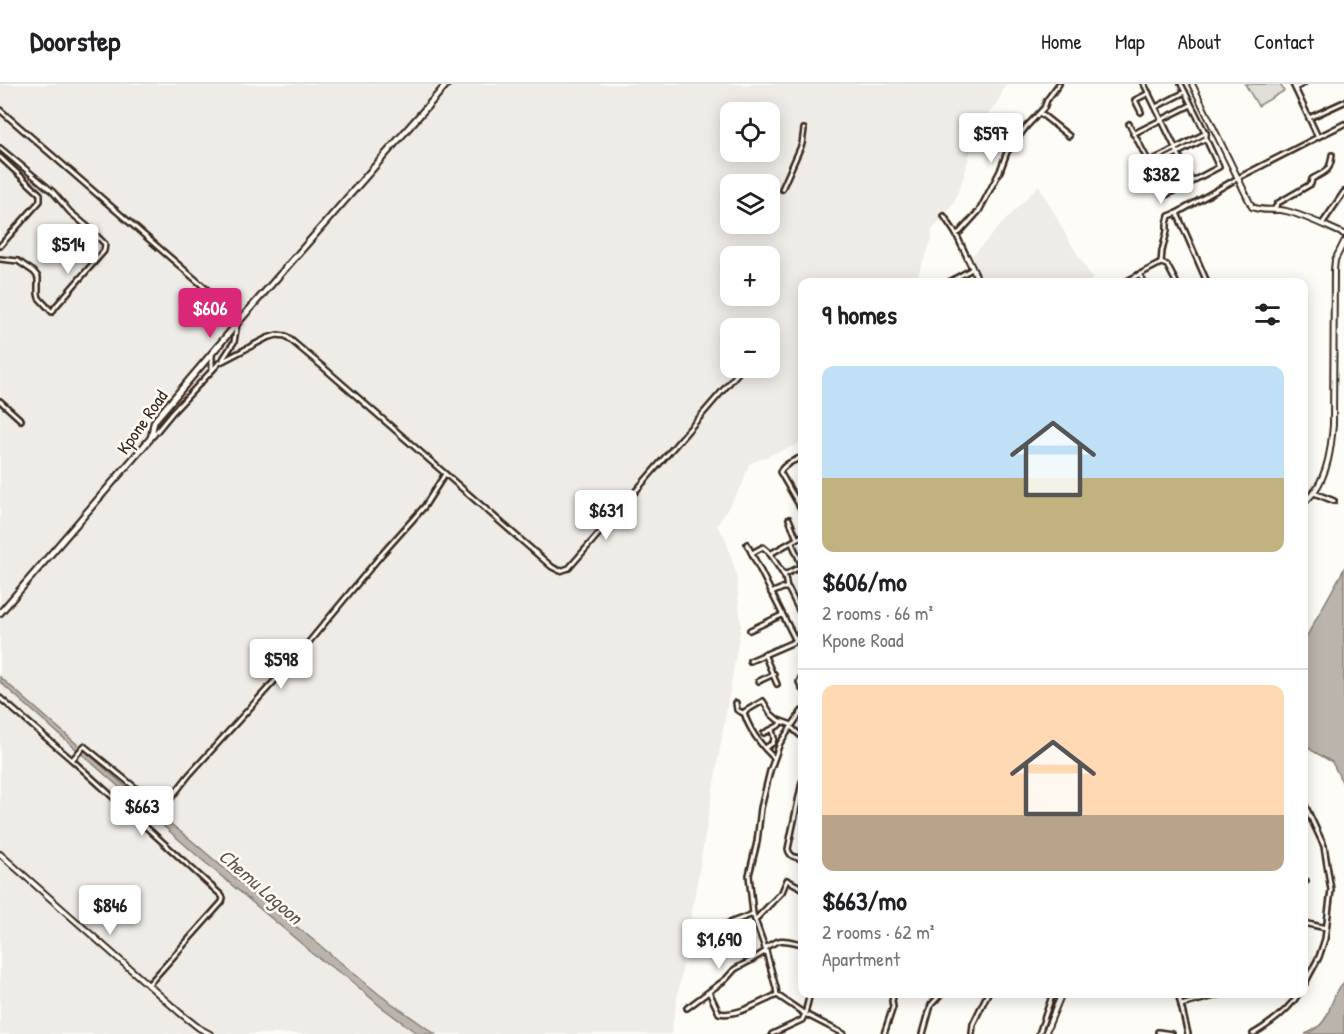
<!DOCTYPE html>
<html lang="en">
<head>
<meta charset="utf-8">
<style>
  body { margin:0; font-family:"Patrick Hand",sans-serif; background:#f2f2f2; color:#202124; height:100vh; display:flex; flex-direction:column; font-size:22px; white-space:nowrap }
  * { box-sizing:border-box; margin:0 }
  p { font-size:20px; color:#757577 }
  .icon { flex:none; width:33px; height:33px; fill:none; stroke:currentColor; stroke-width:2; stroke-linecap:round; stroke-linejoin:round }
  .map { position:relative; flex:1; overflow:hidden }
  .details { position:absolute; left:798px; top:194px; width:510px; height:720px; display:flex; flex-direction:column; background:#fff; border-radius:12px; box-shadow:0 3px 15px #0003 }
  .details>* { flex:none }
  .buttons { position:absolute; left:720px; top:18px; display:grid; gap:12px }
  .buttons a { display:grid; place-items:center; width:60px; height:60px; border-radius:12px; background:#fff; box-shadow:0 3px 15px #0003; font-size:30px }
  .price { position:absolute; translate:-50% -51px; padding:0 14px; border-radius:6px; background:#fff; color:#222; font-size:20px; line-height:39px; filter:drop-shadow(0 2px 3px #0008) }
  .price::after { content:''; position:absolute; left:50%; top:36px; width:18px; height:14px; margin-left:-9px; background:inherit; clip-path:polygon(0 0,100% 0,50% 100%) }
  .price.selected { background:#db2777; color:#fff }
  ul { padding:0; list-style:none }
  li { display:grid; align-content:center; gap:12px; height:318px; padding:0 24px }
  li+li { border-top:2px solid #e0e0e0 }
  li span { display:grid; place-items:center; height:186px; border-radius:12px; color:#555 }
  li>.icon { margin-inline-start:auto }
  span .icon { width:108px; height:108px; fill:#fffc; stroke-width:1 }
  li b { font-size:26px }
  h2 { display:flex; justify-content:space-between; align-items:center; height:72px; padding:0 24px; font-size:26px }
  header { display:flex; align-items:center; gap:36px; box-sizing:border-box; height:84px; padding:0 30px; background:#fff; border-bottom:2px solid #e0e0e0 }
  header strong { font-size:28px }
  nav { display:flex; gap:33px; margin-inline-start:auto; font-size:21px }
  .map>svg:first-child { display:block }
  .built { fill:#efece7; fill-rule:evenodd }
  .green { fill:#e1ded7; stroke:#8e847a; stroke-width:1.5 }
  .water { fill:#bbb4ad; stroke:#887d74; stroke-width:1.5 }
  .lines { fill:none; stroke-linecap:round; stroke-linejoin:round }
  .minor-casing { stroke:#3b2a1e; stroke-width:8 }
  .tertiary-casing { stroke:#3b2a1e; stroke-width:8 }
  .secondary-casing { stroke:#3b2a1e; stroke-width:9 }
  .minor { stroke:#fdfcf7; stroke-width:3 }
  .tertiary { stroke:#fdfcf7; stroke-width:4 }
  .secondary { stroke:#fdfcf7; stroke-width:4.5 }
  .labels { text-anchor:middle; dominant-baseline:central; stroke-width:5; stroke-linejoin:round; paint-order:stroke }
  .street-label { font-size:18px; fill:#3b2a1e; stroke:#fdfcf7 }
  .water-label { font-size:20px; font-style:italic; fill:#615349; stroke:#fdfcf7 }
</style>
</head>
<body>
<header>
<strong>Doorstep</strong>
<nav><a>Home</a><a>Map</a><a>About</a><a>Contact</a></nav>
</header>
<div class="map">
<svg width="1344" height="950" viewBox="0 0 1344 950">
  <rect width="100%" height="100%" fill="#fdfcf7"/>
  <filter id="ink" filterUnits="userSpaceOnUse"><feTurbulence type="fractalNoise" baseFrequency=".0167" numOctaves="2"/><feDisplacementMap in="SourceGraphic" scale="12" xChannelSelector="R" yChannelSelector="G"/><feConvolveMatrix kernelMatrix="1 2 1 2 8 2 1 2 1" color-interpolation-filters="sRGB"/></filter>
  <g filter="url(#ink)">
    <!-- built -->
    <g class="built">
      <path d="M 0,0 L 1006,0 L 996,22 L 982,35 L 975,49 L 965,89 L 955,116 L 944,132 L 932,145 L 932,155 L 915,198 L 802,198 L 802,358 L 749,380 L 742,401 L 717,442 L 725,453 L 736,489 L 741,542 L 671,950 L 435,950 L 380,911 L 306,850 L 253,809 L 191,756 L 148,722 L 0,593 ZM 730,28 L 770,28 L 770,68 L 730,68 ZM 730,100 L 770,100 L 770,140 L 730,140 ZM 730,172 L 770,172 L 770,212 L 730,212 ZM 730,244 L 770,244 L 770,284 L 730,284 Z"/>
      <polygon points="1039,101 1068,155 1093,195 1088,198 984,198 971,173"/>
      <polygon points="0,598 201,775 309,866 311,869 349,895 380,922 418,950 0,950"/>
    </g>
    <!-- green -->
    <polygon class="green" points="1245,0 1280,0 1284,7 1258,22"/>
    <!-- water -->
    <g class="water">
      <polygon points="1344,485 1344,702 1332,678 1311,666 1304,656 1304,557"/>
      <polygon points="0,593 148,722 191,756 253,809 306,850 380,911 435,950 418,950 380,922 349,895 311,869 309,866 201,775 0,598"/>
      <path d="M 1344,898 L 1344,950 L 1305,950 C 1335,939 1325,918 1344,898 Z"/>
    </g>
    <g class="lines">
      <!-- minor casing -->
      <g class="minor-casing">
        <g id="minor">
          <polyline points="1144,0 1192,98"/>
          <polyline points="1181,0 1206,50"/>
          <polyline points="1295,4 1303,0"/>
          <polyline points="1156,23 1185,8"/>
          <polyline points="0,26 241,235"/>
          <polyline points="1141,28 1135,16 1149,9"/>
          <polyline points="1040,29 1069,52"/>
          <polyline points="1309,34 1344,18"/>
          <polyline points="1129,40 1166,111 1219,83 1206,55 1206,49"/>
          <polyline points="1133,50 1191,21"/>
          <polyline points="1318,53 1344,40"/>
          <polyline points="0,64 53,108 70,128 89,144 105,160 104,167 56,222 52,228 39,214 38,210 38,193 34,188 18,177 0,175"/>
          <polyline points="0,73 40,110 40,117 0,162"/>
          <polyline points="1149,78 1206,49"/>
          <polyline points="1150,83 1205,55"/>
          <polyline points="782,105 802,60 804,45"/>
          <path d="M 1274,126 L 1278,119 L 1311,100 L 1312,95 C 1326,87 1330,88 1332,71"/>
          <polyline points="944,132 956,150 967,173"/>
          <polyline points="1322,140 1344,108"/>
          <polyline points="956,150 960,148 979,127 1000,87 1007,68 1026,43 1044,24 1047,16 1059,0"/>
          <polyline points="1161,179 1162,167 1167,147 1167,140 1169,132 1177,129"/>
          <polyline points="1161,179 1167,181 1176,198"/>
          <polyline points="1139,190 1144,198"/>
          <polyline points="949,198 972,185"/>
          <polyline points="1125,198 1161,179"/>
          <polyline points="1207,198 1177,129 1238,94 1318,53 1293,0"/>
          <polyline points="212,270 212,286"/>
          <polyline points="223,275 234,258 237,240"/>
          <polyline points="0,317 21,336"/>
          <polyline points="153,352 172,329 219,279 267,254 277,251 286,252 323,283 552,483 560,487 569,484 738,289 741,284"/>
          <path d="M 802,373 C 795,376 784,380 780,388 L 802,426"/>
          <polyline points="1314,409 1334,417"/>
          <polyline points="789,435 797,455"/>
          <polyline points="747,460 796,557 802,553"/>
          <polyline points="752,469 763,463 769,468 785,493 787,504"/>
          <polyline points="770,470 802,452"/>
          <polyline points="784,491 802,482 792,459"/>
          <polyline points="771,509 783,504 787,504 789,506 802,532"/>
          <polyline points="750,546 782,531"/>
          <polyline points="764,570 777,600"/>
          <polyline points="750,577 796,557"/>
          <polyline points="802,592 799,598 802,605"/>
          <polyline points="759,597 774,590"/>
          <polyline points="0,614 72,676 221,811 223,814 222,818 148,901"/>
          <polyline points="736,619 737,626 743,629"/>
          <polyline points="802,627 780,659 770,687 761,724 757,758 749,791 753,830 766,867 776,904 777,911 805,930 844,950"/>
          <polyline points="791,643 802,653"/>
          <polyline points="764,649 778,642 782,638"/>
          <polyline points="765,664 773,659 774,654 772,646"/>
          <path d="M 774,674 C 761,662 748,644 744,628 L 763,617 L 771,630 L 778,636 L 792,641"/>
          <polyline points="72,676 84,662 153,718 162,721 168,718 189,691 299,570 382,470 424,423 445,390"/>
          <path d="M 802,698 L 788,765 C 790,773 795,773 802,775"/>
          <polyline points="1304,719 1324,762 1331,806 1325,855 1319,873 1304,901"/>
          <polyline points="1304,797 1306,797"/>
          <polyline points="755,836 782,808 787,796 802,804"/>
          <polyline points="1304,839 1326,844"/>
          <polyline points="703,849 753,830"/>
          <path d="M 765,864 C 782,853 784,856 802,860"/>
          <path d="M 709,908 L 719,929 C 737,933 760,918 777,911"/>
          <polyline points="1178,909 1188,950"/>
          <polyline points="1181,921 1226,909"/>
          <polyline points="687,924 726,895 735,885 750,877 766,867"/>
          <polyline points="1158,948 1172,950"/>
          <polyline points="772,950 802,936 805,930 810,909"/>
          <polyline points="884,950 893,923 892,917 894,909"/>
          <polyline points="923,950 931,921 942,909"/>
          <polyline points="972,950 973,940 988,909"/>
          <polyline points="1039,950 1053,909"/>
          <path d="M 1253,950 C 1270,940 1289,926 1299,909"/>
        </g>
      </g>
      <!-- tertiary casing -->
      <g class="tertiary-casing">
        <g id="tertiary">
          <path d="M 1192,0 L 1252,123 C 1263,128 1275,124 1286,127 C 1306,132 1325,142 1344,150"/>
          <polyline points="967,173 979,198"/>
          <path d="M 1304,419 C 1307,416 1311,412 1314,408 C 1328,389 1331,364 1333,341 L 1334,186 L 1335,176 L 1344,158"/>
          <polyline points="0,770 180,929 199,944 210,950"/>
          <polyline points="1045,950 1062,909"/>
        </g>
      </g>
      <!-- secondary casing -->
      <g class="secondary-casing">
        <path id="secondary" d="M 0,529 L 150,355 C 154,349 151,342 156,335 L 241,235 L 447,0"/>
      </g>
      <!-- minor -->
      <use href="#minor" class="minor"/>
      <!-- tertiary -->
      <use href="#tertiary" class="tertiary"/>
      <!-- secondary -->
      <use href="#secondary" class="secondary"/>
    </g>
  </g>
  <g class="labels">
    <!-- street labels -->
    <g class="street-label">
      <text transform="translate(142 338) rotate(-55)">Kpone Road</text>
    </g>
    <!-- water labels -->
    <g class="water-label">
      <text transform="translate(261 802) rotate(41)">Chemu Lagoon</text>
    </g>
  </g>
</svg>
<div class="buttons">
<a><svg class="icon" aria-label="locate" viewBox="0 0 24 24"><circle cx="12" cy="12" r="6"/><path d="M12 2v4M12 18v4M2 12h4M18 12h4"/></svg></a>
<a><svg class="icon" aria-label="layers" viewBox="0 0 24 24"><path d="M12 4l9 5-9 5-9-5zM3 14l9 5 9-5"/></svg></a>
<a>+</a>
<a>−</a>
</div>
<b class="price" style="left:991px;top:80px">$597</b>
<b class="price" style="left:1161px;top:121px">$382</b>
<b class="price" style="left:68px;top:191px">$514</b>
<b class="price selected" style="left:210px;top:255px">$606</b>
<b class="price" style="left:606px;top:457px">$631</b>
<b class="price" style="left:281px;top:606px">$598</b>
<b class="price" style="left:142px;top:753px">$663</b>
<b class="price" style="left:110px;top:852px">$846</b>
<b class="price" style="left:719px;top:886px">$1,690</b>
<section class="details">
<h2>9 homes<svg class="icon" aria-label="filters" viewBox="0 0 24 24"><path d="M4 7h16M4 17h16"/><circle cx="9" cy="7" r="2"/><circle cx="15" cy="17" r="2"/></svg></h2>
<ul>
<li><span style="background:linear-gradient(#bfe0f5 60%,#c2b280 0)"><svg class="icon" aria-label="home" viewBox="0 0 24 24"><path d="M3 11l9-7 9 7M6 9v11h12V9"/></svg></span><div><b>$606/mo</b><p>2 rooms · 66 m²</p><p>Kpone Road</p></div></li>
<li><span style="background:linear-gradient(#ffd9b3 70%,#b9a48a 0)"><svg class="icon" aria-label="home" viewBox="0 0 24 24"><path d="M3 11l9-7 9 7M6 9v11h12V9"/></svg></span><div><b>$663/mo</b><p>2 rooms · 62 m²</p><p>Apartment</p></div></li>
</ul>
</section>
</div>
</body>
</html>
